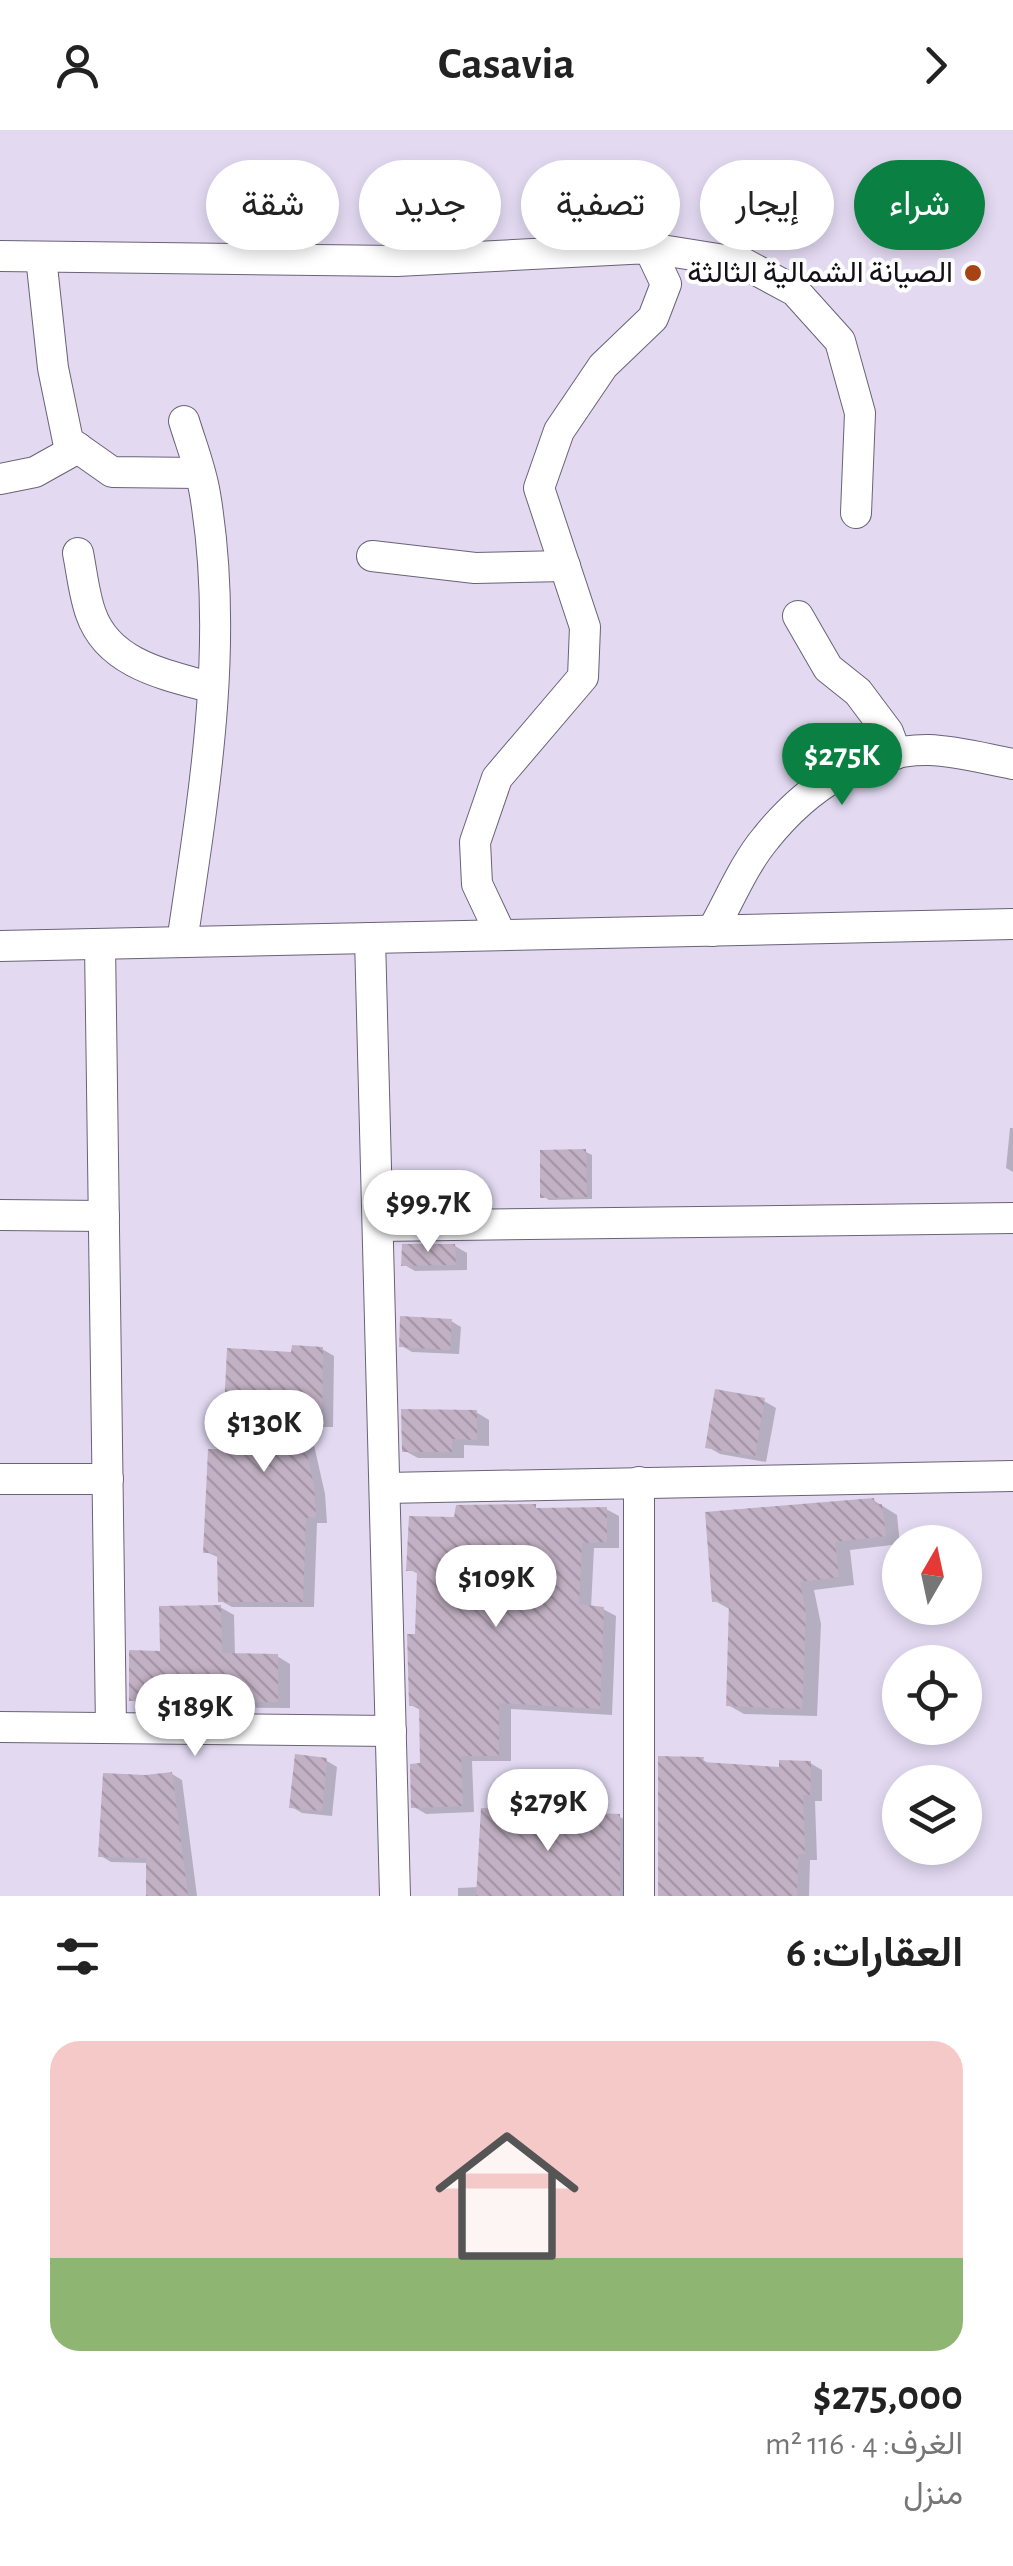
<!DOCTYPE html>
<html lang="ar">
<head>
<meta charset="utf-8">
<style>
  body { margin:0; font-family:"Alegreya Sans",Vazirmatn,sans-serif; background:#f6f6f6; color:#222; direction:rtl; height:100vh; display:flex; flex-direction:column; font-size:38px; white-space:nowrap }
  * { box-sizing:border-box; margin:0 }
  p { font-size:32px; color:#767676 }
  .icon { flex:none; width:55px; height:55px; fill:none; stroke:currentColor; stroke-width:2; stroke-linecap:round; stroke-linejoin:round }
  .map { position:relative; height:1766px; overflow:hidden; direction:ltr }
  .side { display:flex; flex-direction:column; background:#fff; flex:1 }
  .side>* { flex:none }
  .hud { position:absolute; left:30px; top:30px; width:955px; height:90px; direction:rtl; display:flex; gap:20px }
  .needle { width:65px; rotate:9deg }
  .controls { position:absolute; left:882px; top:1395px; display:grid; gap:20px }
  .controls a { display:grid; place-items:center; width:100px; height:100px; border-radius:50%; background:#fff; box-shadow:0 5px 15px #0003; font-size:50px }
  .price { position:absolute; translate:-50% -85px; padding:0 22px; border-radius:35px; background:#fff; color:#222; font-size:32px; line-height:65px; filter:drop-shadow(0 2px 5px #0008) }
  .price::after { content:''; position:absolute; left:50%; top:60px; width:30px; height:22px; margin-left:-15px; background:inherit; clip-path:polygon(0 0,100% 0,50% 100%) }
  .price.on { background:#0b8043; color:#fff }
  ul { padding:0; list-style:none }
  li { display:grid; align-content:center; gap:20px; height:530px; padding:0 50px }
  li+li { border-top:2px solid #e0e0e0 }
  li span { display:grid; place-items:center; height:310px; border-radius:30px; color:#555 }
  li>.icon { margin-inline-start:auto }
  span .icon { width:180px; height:180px; fill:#fffc; stroke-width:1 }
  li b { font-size:42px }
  h2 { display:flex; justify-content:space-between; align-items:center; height:120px; padding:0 50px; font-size:42px }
  .tag { padding:0 35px; border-radius:45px; background:#fff; box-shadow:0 5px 15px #0003; font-size:35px; line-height:90px }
  .tag.on { background:#0b8043; color:#fff }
  header { display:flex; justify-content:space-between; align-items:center; height:130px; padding:0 50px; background:#fff; font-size:45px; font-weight:700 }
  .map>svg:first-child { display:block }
  .shadow { fill:#0003 }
  .building { fill:url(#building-back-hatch) }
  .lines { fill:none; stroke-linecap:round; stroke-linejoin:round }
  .minor-casing { stroke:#6a6277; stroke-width:32 }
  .minor { stroke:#fff; stroke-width:30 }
  .poi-dot { fill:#a84314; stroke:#fff; stroke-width:4 }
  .labels { text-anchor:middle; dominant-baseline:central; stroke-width:8; stroke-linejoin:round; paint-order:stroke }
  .poi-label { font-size:30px; fill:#131018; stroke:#fff; text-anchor:end }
</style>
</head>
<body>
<header><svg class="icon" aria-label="forward" viewBox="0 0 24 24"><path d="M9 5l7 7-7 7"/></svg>Casavia<svg class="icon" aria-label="person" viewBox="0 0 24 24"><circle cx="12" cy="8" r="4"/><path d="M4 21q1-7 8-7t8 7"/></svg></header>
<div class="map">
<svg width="1013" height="1766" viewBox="0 0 1013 1766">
  <defs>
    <pattern id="building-back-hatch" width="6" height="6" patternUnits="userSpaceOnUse" patternTransform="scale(2.5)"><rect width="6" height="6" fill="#c2b1c4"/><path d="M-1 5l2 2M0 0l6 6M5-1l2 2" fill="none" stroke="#a697a8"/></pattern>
  </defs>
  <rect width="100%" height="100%" fill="#e3daf2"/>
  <!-- shadow -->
  <g class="shadow">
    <polygon points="1010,998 1013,998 1013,1042 1006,1038"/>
    <polygon points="586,1022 592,1025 592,1069 549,1070 543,1066"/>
    <polygon points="461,1055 466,1058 463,1078 412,1079 406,1076"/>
    <polygon points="455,1116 467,1123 467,1140 415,1141 403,1134"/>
    <polygon points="451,1191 461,1197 459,1224 412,1222 402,1216"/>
    <polygon points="322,1219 334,1226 333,1297 310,1297 325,1364 327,1393 317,1393 314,1477 232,1477 221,1471 220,1428 206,1422 224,1322 294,1224"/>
    <polygon points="764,1271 776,1278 766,1332 720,1324 708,1317"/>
    <polygon points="476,1282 489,1290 489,1316 464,1315 464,1328 418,1328 405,1321"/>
    <polygon points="873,1370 897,1385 900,1414 850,1420 854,1455 814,1460 821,1494 817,1586 744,1584 728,1575 731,1480 715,1471"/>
    <polygon points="606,1379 619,1386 619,1418 594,1418 591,1478 603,1479 616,1486 612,1585 511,1579 511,1631 472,1631 474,1682 426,1684 414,1677 423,1635 422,1581 411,1575 420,1445 409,1439 457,1390"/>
    <polygon points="220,1477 234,1485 235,1526 277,1526 290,1534 290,1578 145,1577 132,1570"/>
    <polygon points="660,1628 703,1630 712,1635 781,1640 810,1633 822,1640 822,1671 815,1671 817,1730 810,1730 809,1766 660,1766"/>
    <polygon points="327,1631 337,1637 332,1686 302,1683 292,1677"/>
    <polygon points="172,1644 182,1650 197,1766 149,1766 148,1733 111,1732 101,1726 145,1648"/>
    <polygon points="620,1687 634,1695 635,1766 458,1766 458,1758 479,1757"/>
  </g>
  <!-- building -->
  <g class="building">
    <polygon points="586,1019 587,1067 540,1068 540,1020"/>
    <polygon points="404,1049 461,1052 458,1076 403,1077"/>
    <polygon points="402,1114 455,1114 456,1135 401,1136"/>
    <polygon points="400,1186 452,1189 450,1220 399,1217"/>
    <polygon points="292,1215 323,1217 322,1292 300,1292 314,1356 316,1387 306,1388 303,1472 218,1472 217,1423 203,1423 208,1319 222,1319 227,1218 291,1222"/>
    <polygon points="715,1259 765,1268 755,1326 705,1318"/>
    <polygon points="401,1279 477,1280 477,1310 452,1309 452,1322 402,1322"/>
    <polygon points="874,1368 875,1375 882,1374 886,1406 835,1412 839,1447 800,1452 806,1484 802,1579 726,1576 729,1471 712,1472 705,1382"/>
    <polygon points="536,1374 536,1378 607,1377 607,1412 582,1413 579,1474 604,1477 600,1579 499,1573 499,1626 461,1626 463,1676 411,1678 410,1634 420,1633 419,1576 409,1576 407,1504 415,1504 417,1441 406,1441 409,1386 454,1387 456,1375"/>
    <polygon points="221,1475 222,1523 278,1524 278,1572 129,1571 129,1520 160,1521 159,1476"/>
    <polygon points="295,1624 327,1628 322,1681 289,1678"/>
    <polygon points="658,1626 704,1627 703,1632 779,1637 779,1630 811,1631 810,1665 803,1665 805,1724 798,1724 797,1766 658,1766"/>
    <polygon points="172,1642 188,1766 146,1766 146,1728 98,1727 103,1643 145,1645"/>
    <polygon points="481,1678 620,1684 620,1766 476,1766"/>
  </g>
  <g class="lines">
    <!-- minor casing -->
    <g class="minor-casing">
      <g id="minor">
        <polyline points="649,118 743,133 795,161 840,211 860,283 856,383"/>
        <polyline points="0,126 397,131 649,118 666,154 653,188 603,236 559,301 539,358 585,497 583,547 497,648 475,712 477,754 501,805"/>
        <polyline points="41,127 53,238 68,311 112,342 199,343"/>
        <polyline points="0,349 35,342 78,318"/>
        <path d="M 78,423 C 82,443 84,465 91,484 C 109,535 167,545 213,558"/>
        <polyline points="372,426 475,438 565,436"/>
        <polyline points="798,486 828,538 858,562 888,602 896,624"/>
        <path d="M 712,801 C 729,771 744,734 766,708 C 806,658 863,619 929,620 C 957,621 986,629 1013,634"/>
        <polyline points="370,808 395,1766"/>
        <path d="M 182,812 C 204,664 230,513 205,364 C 201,339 191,314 184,291"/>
        <polyline points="100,814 111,1598"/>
        <polyline points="0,816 1013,794"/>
        <polyline points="0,1085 104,1086"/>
        <polyline points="378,1096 1013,1088"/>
        <polyline points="0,1349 108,1349"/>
        <polyline points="385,1358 1013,1346"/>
        <polyline points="0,1597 391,1601"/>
        <polyline points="639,1766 639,1352"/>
      </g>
    </g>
    <!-- minor -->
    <use href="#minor" class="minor"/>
  </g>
  <!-- markers -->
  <circle class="poi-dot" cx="973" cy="143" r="10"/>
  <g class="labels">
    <!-- poi labels -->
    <g class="poi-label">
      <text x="953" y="143">الصيانة الشمالية الثالثة</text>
    </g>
  </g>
</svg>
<div class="controls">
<a><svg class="needle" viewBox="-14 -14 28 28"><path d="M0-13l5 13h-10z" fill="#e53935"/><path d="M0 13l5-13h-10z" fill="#767676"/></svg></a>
<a><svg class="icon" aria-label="locate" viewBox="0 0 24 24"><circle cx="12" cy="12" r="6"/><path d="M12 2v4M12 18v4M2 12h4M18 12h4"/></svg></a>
<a><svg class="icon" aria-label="layers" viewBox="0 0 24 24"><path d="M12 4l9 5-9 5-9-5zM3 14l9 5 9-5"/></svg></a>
</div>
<b class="price on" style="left:842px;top:678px">$275K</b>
<b class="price" style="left:428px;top:1125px">$99.7K</b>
<b class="price" style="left:264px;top:1345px">$130K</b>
<b class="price" style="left:496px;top:1500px">$109K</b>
<b class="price" style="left:195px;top:1629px">$189K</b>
<b class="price" style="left:548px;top:1724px">$279K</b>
<div class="hud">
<a class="tag on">شراء</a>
<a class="tag">إيجار</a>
<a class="tag">تصفية</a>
<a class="tag">جديد</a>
<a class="tag">شقة</a>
</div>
</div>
<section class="side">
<h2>العقارات: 6<svg class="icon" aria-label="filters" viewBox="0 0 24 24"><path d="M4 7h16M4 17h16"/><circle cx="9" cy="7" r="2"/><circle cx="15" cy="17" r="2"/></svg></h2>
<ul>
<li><span style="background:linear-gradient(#f6c9c9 70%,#8fb573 0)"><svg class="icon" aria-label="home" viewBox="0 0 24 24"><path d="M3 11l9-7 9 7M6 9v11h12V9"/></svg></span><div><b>$275,000</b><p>الغرف: 4 · 116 m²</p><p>منزل</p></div></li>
</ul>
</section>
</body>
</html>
